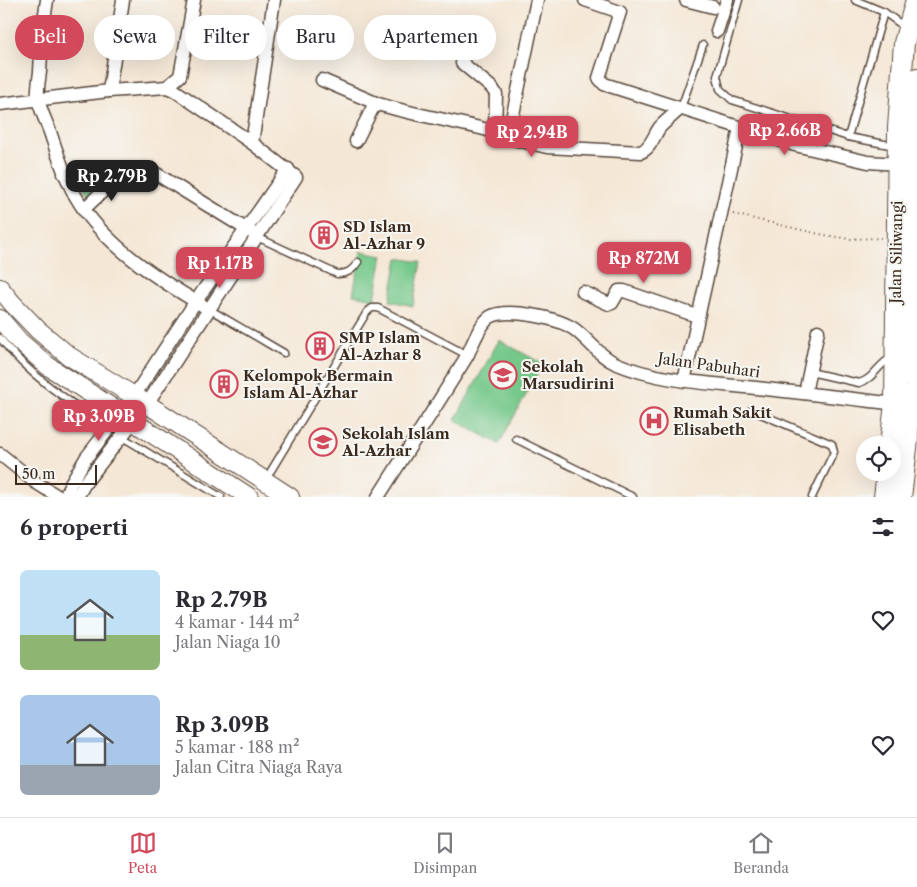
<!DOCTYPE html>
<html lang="id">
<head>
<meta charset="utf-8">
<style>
  body { margin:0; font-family:"Libre Caslon Text",serif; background:#f7f7f7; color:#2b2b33; height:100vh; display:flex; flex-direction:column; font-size:19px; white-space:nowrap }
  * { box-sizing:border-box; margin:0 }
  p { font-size:16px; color:#7c7c81 }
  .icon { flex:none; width:28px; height:28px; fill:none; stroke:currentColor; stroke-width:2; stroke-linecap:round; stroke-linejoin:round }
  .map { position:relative; height:497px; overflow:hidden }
  .details { display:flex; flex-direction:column; background:#fff; flex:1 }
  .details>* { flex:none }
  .banner { position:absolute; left:15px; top:15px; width:500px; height:45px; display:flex; gap:10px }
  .tools { position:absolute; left:856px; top:436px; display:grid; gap:10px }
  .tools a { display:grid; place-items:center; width:45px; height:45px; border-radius:50%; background:#fff; box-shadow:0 5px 20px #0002; font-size:25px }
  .scale { position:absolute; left:15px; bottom:12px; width:82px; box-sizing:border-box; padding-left:5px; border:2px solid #3b2a1e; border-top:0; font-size:14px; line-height:18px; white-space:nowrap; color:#3b2a1e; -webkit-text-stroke:4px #f6f6f2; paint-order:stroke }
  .price { position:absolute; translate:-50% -42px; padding:0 11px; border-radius:10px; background:#d1495b; color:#fff; font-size:16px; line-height:32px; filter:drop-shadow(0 1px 2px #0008) }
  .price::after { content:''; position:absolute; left:50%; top:30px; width:15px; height:11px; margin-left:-8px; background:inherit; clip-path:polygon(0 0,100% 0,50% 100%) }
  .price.current { background:#222; color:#fff }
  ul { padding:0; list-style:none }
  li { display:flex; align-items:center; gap:15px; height:125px; padding:0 20px }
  li span { display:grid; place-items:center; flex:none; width:140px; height:100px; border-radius:8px; color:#555 }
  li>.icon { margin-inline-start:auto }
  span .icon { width:60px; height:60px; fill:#fffc; stroke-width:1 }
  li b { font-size:21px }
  h2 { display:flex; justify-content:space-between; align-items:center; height:60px; padding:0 20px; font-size:21px }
  .pill { padding:0 18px; border-radius:22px; background:#fff; box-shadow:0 5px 20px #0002; font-size:18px; line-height:45px }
  .pill.current { background:#d1495b; color:#fff }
  .tab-bar { display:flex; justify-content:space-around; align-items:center; height:70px; border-top:1px solid #e1e1e2; background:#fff; font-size:14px; color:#7c7c81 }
  .tab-bar a { display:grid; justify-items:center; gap:2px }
  .tab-bar .current { color:#d1495b }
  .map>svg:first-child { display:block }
  .grass { fill:#75c88a; stroke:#587954 }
  .garden { fill:url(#garden-furrows); stroke:#587954 }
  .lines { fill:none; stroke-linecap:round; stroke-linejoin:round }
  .lane-casing { stroke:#57463a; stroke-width:9 }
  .street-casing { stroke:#57463a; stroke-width:15 }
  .secondary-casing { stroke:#57463a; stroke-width:20 }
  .primary-casing { stroke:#57463a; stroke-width:22 }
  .path { stroke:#57463a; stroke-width:2; stroke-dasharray:1 4; stroke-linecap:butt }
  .lane { stroke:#fff; stroke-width:6 }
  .street { stroke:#fff; stroke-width:12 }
  .secondary { stroke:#fff; stroke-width:18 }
  .primary { stroke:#fff; stroke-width:20 }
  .labels { text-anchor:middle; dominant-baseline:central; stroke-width:4; stroke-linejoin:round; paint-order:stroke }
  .poi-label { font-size:15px; font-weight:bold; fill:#3b2a1e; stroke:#f6f6f2; text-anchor:start }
  .street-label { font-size:15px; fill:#3b2a1e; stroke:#f6f6f2 }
</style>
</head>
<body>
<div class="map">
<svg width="917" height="497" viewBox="0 0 917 497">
  <defs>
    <pattern id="garden-furrows" width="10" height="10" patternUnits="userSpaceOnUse" patternTransform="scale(1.25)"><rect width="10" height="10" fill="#75c88a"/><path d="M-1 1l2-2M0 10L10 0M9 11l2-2" fill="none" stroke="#61a370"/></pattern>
  </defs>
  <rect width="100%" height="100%" fill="#f6f6f2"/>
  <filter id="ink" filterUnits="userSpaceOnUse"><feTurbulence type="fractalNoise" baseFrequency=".02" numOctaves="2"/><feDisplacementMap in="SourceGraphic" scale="10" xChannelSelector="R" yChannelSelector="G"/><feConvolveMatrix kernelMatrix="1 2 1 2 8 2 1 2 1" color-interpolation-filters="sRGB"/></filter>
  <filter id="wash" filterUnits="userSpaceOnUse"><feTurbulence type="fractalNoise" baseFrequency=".0096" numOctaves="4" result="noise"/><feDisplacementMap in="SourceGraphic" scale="20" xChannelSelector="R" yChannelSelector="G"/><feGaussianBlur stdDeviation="1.12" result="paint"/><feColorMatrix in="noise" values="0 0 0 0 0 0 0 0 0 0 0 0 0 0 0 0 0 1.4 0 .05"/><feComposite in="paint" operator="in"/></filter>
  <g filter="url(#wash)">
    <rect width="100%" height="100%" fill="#f5e7d6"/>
    <!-- grass -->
    <g class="grass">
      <polygon points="361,251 383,255 375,299 353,295"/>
      <polygon points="398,258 421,262 413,306 390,301"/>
      <polygon points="499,340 543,364 499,444 455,420"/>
    </g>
    <!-- garden -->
    <polygon class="garden" points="111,174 91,200 81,183 83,177"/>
  </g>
  <g filter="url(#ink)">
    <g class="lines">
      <!-- lane casing -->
      <g class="lane-casing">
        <g id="lane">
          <polyline points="739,0 717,76 720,89 732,100 848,137 895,146"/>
          <polyline points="855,0 884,12 906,28"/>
          <polyline points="681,108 703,45"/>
          <polyline points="848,137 884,12"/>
          <path d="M 257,237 L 337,274 C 347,274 352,271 358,262"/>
          <polyline points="209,309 284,353"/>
          <path d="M 0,338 C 29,376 70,402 109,428"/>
          <path d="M 810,372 L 859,383 C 874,379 878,364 891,358"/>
          <polyline points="751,410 832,444 834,452 812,497"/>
          <polyline points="119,435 221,497"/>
          <polyline points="516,439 633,497"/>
          <polyline points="266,479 367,312 372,308 378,308 467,355"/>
        </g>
      </g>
      <!-- street casing -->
      <g class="street-casing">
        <g id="street">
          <path d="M 47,0 C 43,24 41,48 40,72 C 39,80 37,90 38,98 C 39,108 49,127 52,138 C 59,158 65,178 76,197 C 103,244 156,278 202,305"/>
          <polyline points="585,0 620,12 599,78 604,84 795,145 868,162 898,164"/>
          <polyline points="686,0 713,7"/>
          <path d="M 468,31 L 462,63 L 492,88 L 496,94 L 495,132 L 508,138 L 547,147 L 641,152 C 651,148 654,135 660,127 C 667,120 674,114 681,108"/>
          <polyline points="717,31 727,0"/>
          <polyline points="322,80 378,104"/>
          <polyline points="167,87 180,76 194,0"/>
          <polyline points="109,91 123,0"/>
          <polyline points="0,104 109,91 167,87 174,90 252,143 296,177 147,404 85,483 77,497"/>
          <polyline points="508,138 537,0"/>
          <path d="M 356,141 L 372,109 L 378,104 C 417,116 457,121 495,132"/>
          <polyline points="252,143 274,0"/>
          <path d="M 64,174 C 82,174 102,177 120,174 C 134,173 142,168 155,173 L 251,232"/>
          <polyline points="84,209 121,174"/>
          <polyline points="583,292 609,304 612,303 619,291 624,291 697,316"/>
          <polyline points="684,381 740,128"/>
          <polyline points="805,393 818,331"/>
          <polyline points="0,454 35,482 59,497"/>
          <polyline points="65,497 71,483 86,458 134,396 196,301 288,169"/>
          <path d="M 378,497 C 408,450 438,403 467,356 C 473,344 479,325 490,317 C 507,307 558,318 574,329 C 588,339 599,356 615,363 C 659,382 709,383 756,388 C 802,393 848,398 895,404"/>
        </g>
      </g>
      <!-- secondary casing -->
      <g class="secondary-casing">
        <g id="secondary">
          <polyline points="0,288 12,303 38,330 69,356 147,404 290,497"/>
          <polyline points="0,319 19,341 48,366 249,497"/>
        </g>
      </g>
      <!-- primary casing -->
      <g class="primary-casing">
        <g id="primary">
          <polyline points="890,445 895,404 898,128 904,43 916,0"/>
          <polyline points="884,497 887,472"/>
          <polyline points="901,497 908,440 910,386 913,180 917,78"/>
        </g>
      </g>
      <!-- path -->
      <polyline class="path" points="733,214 819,234 849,239 881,238"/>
      <!-- lane -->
      <use href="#lane" class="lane"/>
      <!-- street -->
      <use href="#street" class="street"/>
      <!-- secondary -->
      <use href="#secondary" class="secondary"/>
      <!-- primary -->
      <use href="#primary" class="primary"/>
    </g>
  </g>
  <!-- icons -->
  <defs>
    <g id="building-ring" transform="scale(1.4375)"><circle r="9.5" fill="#f6f6f2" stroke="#d1495b" stroke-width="1.5"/><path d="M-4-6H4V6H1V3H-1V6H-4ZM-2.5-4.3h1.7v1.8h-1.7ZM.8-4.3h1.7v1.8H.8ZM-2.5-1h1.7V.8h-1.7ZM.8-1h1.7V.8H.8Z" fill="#d1495b"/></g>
    <g id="school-ring" transform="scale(1.4375)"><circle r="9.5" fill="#f6f6f2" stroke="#d1495b" stroke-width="1.5"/><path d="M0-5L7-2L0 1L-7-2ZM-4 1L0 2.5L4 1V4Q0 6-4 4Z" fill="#d1495b"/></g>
    <g id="hospital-ring" transform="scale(1.4375)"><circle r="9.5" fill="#f6f6f2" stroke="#d1495b" stroke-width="1.5"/><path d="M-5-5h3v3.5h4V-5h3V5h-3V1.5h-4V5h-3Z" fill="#d1495b"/></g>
  </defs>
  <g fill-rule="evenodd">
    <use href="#building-ring" x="324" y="235"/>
    <use href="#building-ring" x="320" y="346"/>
    <use href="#school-ring" x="503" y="375"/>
    <use href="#building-ring" x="224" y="384"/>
    <use href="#hospital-ring" x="654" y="421"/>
    <use href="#school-ring" x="323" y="442"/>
  </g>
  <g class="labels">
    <!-- poi labels -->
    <g class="poi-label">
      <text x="343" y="226">SD Islam<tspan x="343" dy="17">Al-Azhar 9</tspan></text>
      <text x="339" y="337">SMP Islam<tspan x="339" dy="17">Al-Azhar 8</tspan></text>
      <text x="522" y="366">Sekolah<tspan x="522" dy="17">Marsudirini</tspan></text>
      <text x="243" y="375">Kelompok Bermain<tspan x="243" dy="17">Islam Al-Azhar</tspan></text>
      <text x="673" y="412">Rumah Sakit<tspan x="673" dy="17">Elisabeth</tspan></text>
      <text x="342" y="433">Sekolah Islam<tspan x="342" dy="17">Al-Azhar</tspan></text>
    </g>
    <!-- street labels -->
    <g class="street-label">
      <text transform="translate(896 252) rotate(-89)">Jalan Siliwangi</text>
      <text transform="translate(709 365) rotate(8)">Jalan Pabuhari</text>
    </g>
  </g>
</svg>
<div class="tools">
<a><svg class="icon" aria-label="locate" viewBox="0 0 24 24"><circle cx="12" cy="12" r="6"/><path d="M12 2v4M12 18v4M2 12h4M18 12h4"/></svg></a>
</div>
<div class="scale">50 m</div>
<b class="price" style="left:785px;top:156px">Rp 2.66B</b>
<b class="price" style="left:532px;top:158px">Rp 2.94B</b>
<b class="price current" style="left:112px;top:202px">Rp 2.79B</b>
<b class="price" style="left:644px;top:284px">Rp 872M</b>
<b class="price" style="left:220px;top:289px">Rp 1.17B</b>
<b class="price" style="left:99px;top:442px">Rp 3.09B</b>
<div class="banner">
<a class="pill current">Beli</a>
<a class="pill">Sewa</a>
<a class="pill">Filter</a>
<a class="pill">Baru</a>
<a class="pill">Apartemen</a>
</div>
</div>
<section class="details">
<h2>6 properti<svg class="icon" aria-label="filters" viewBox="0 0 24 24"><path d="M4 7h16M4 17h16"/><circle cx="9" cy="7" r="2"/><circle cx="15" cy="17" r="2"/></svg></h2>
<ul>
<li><span style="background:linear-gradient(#bfe0f5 65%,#8fb573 0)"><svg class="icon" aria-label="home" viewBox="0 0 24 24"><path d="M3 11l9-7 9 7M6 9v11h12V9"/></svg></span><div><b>Rp 2.79B</b><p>4 kamar · 144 m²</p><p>Jalan Niaga 10</p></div><svg class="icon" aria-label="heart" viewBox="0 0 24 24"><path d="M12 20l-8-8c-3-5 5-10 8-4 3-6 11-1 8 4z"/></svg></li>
<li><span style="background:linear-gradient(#a9c7e8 70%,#9aa5b1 0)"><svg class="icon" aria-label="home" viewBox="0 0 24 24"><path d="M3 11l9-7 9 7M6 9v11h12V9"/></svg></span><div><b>Rp 3.09B</b><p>5 kamar · 188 m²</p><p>Jalan Citra Niaga Raya</p></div><svg class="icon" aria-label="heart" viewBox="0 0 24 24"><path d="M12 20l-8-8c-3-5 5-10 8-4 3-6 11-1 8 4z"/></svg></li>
</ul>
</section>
<nav class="tab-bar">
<a class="current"><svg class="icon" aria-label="map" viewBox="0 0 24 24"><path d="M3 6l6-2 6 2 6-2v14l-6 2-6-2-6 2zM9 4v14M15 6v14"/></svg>Peta</a>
<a><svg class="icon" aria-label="saved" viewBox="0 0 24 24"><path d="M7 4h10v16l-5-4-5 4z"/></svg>Disimpan</a>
<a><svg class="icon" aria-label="home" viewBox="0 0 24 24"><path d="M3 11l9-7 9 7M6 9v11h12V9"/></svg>Beranda</a>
</nav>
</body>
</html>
